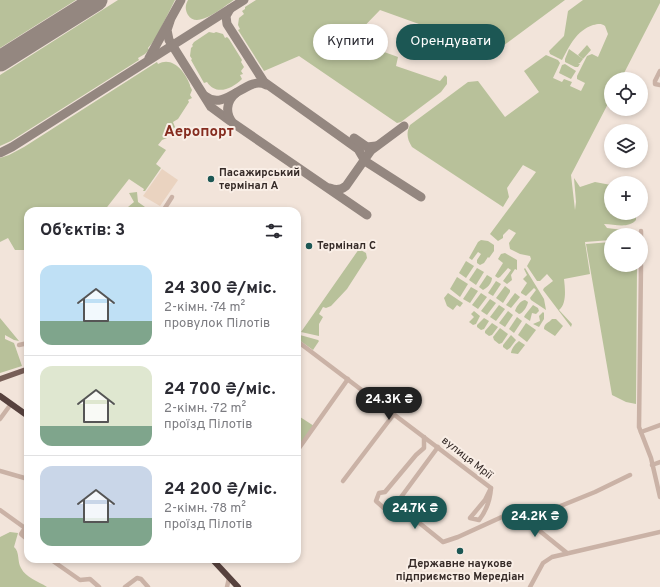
<!DOCTYPE html>
<html lang="uk">
<head>
<meta charset="utf-8">
<style>
  body { margin:0; font-family:Overpass,sans-serif; background:#f7f7f7; color:#2b2b33; height:100vh; display:flex; flex-direction:column; font-size:15px; white-space:nowrap }
  * { box-sizing:border-box; margin:0 }
  p { font-size:13px; color:#7c7c81 }
  .icon { flex:none; width:22px; height:22px; fill:none; stroke:currentColor; stroke-width:2; stroke-linecap:round; stroke-linejoin:round }
  .map { position:relative; flex:1; overflow:hidden }
  .side { position:absolute; left:24px; top:207px; width:277px; height:356px; display:flex; flex-direction:column; background:#fff; border-radius:12px; box-shadow:0 2px 6px #0003 }
  .side>* { flex:none }
  .banner { position:absolute; left:313px; top:24px; width:287px; height:36px; display:flex; gap:8px }
  .fabs { position:absolute; left:604px; top:72px; display:grid; gap:8px }
  .fabs a { display:grid; place-items:center; width:44px; height:44px; border-radius:50%; background:#fff; box-shadow:0 2px 6px #0003; font-size:20px }
  .price { position:absolute; translate:-50% -34px; padding:0 9px; border-radius:14px; background:#1c5754; color:#fff; font-size:13px; line-height:26px; filter:drop-shadow(0 1px 2px #0008) }
  .price::after { content:''; position:absolute; left:50%; top:24px; width:12px; height:9px; margin-left:-6px; background:inherit; clip-path:polygon(0 0,100% 0,50% 100%) }
  .price.on { background:#222; color:#fff }
  ul { padding:0; list-style:none }
  li { display:flex; align-items:center; gap:12px; height:100px; padding:0 16px }
  li+li { border-top:1px solid #e1e1e2 }
  li span { display:grid; place-items:center; flex:none; width:112px; height:80px; border-radius:12px; color:#555 }
  li>.icon { margin-inline-start:auto }
  span .icon { width:48px; height:48px; fill:#fffc; stroke-width:1 }
  li b { font-size:17px }
  h2 { display:flex; justify-content:space-between; align-items:center; height:48px; padding:0 16px; font-size:17px }
  .pill { padding:0 14px; border-radius:18px; background:#fff; box-shadow:0 2px 6px #0003; font-size:14px; line-height:36px }
  .pill.on { background:#1c5754; color:#fff }
  .map>svg:first-child { display:block }
  .green { fill:#b8c19a }
  .plaza { fill:#ead3c0 }
  .lines { fill:none; stroke-linecap:round; stroke-linejoin:round }
  .taxiway { stroke:#948780; stroke-width:9 }
  .runway { stroke:#948780; stroke-width:21 }
  .minor { stroke:#cab2a6; stroke-width:4.5 }
  .major { stroke:#785f58; stroke-width:5.5 }
  .highway { stroke:#57423e; stroke-width:6 }
  .poi-dot { fill:#1c5754; stroke:#f9eee6; stroke-width:1.5 }
  .labels { text-anchor:middle; dominant-baseline:central; stroke-width:4; stroke-linejoin:round; paint-order:stroke }
  .poi-label { font-size:11px; font-weight:bold; fill:#352a27; stroke:#f9eee6; text-anchor:start }
  .street-label { font-size:11px; fill:#352a27; stroke:#f9eee6 }
  .district-label { font-size:15px; font-weight:bold; fill:#852c1f; stroke:#f9eee6 }
</style>
</head>
<body>
<div class="map">
<svg width="660" height="587" viewBox="0 0 660 587">
  <rect width="100%" height="100%" fill="#f2e4da"/>
  <!-- green -->
  <g class="green">
    <polygon points="0,0 76,0 0,48"/>
    <polygon points="118,0 175,0 155,40 153,41 153,42 148,48 149,50 145,54 138,58 139,60 11,141 0,146 0,75"/>
    <path d="M 188,0 L 234,0 C 223,7 197,30 188,15 C 185,10 185,5 188,0 Z"/>
    <polygon points="256,0 565,0 488,57 477,54 480,46 380,10 351,40 398,57 396,66 440,81 445,75 447,77 447,84 441,92 401,122 397,123 299,56 264,71 240,33 238,30 240,29 238,25 239,18 244,14 242,11 245,9 245,7"/>
    <path d="M 583,0 L 660,0 L 660,3 L 621,79 L 611,79 L 611,98 L 571,175 L 575,210 L 576,202 L 574,178 L 580,187 L 595,182 L 611,185 L 611,213 L 636,213 L 636,220 C 628,229 615,224 604,224 L 607,228 L 623,230 L 630,234 L 630,235 L 611,235 L 611,240 L 585,242 L 590,274 L 564,279 C 565,288 567,304 559,310 L 572,324 L 571,327 L 543,290 L 544,288 L 553,281 L 547,274 L 540,281 L 537,281 L 527,266 L 531,259 L 530,256 L 520,254 L 510,249 L 509,243 L 516,233 L 509,229 L 503,235 L 503,238 L 498,241 L 490,234 L 536,172 L 523,165 L 507,188 L 509,197 L 503,207 L 412,147 C 407,139 406,133 410,125 L 468,82 L 478,81 L 505,117 L 539,92 L 524,71 L 546,55 L 558,60 L 560,63 L 553,78 L 562,82 L 564,79 L 572,82 L 570,86 L 581,91 L 585,83 L 577,79 L 577,76 L 587,56 L 592,54 L 598,57 L 608,34 L 605,26 C 601,23 598,24 593,25 C 576,31 570,45 562,60 L 550,54 L 549,51 L 564,36 L 568,11 Z"/>
    <path d="M 209,32 L 214,33 L 216,32 L 223,34 L 225,38 L 227,37 L 229,39 L 242,60 L 241,62 L 244,67 L 241,71 L 243,74 L 240,75 L 242,79 C 232,89 216,96 207,82 L 204,83 L 191,60 L 192,59 L 190,56 L 191,48 L 193,46 L 192,45 L 194,42 Z"/>
    <polygon points="587,45 591,50 583,59 578,55"/>
    <polygon points="569,49 583,59 580,63 578,63 580,64 578,67 575,67 565,62 565,59"/>
    <path d="M 157,62 L 158,64 C 173,56 185,72 190,85 L 190,86 L 192,90 L 190,95 L 192,98 L 188,100 L 189,102 L 178,119 L 173,122 L 175,127 L 167,138 L 162,140 L 158,145 L 166,150 L 156,164 L 161,168 L 145,191 L 143,191 L 144,189 L 129,179 L 104,211 L 28,211 L 28,250 L 15,250 L 8,238 L 0,242 L 0,158 L 9,155 L 24,147 Z"/>
    <polygon points="565,64 576,71 571,79 559,73 562,65"/>
    <polygon points="137,192 138,202 145,207 144,211 125,211 128,207 134,202 129,193"/>
    <polygon points="481,240 488,241 494,245 494,251 489,258 488,257 484,263 480,265 477,263 477,260 481,254 478,252 472,260 469,258 478,242"/>
    <polygon points="611,242 611,265 637,265 636,404 626,402 612,395 586,244"/>
    <polygon points="359,249 366,253 367,258 347,289 331,306 326,308 323,307 319,314 323,317 319,324 319,336 301,332"/>
    <polygon points="505,253 517,260 517,270 515,269 511,275 512,280 507,284 503,281 511,270 508,268 500,277 498,278 495,276 503,263 498,259 501,254"/>
    <polygon points="466,261 474,266 466,278 459,273"/>
    <polygon points="477,268 484,272 476,285 469,280"/>
    <polygon points="525,268 544,299 546,310 531,300 530,298 536,290 534,288 526,296 521,293 521,292 527,283 523,279 527,275 524,269"/>
    <path d="M 487,275 L 492,278 C 492,283 487,288 483,290 L 479,287 Z"/>
    <polygon points="457,277 468,284 460,297 450,289"/>
    <polygon points="496,281 501,284 493,296 488,293"/>
    <polygon points="505,286 510,290 510,292 503,303 496,298"/>
    <polygon points="471,287 478,291 470,303 463,299"/>
    <polygon points="448,293 463,303 460,307 457,305 453,310 447,306 444,298"/>
    <polygon points="481,293 487,297 478,309 472,305"/>
    <polygon points="515,293 520,297 511,308 506,305"/>
    <polygon points="490,299 496,303 487,315 481,311"/>
    <path d="M 525,300 L 528,302 C 527,307 523,313 519,314 L 515,311 C 516,307 520,301 525,300 Z"/>
    <polygon points="499,305 505,309 496,321 490,317"/>
    <polygon points="533,305 538,308 539,311 536,314 532,313 530,321 524,317 525,315"/>
    <polygon points="474,311 480,316 476,324 473,325 469,322 474,317 471,314"/>
    <polygon points="508,311 513,315 505,327 499,323"/>
    <polygon points="543,312 544,313 544,319 539,327 533,324 540,321 539,316"/>
    <polygon points="517,317 522,321 514,333 509,329"/>
    <polygon points="0,318 19,341 14,340 5,335 5,339 14,343 22,366 0,373"/>
    <polygon points="484,318 489,321 484,329 481,330 477,327 477,325"/>
    <path d="M 552,319 L 556,319 L 563,326 L 555,336 L 544,329 C 544,323 549,323 552,319 Z"/>
    <polygon points="492,323 498,327 492,335 489,336 485,333 485,331"/>
    <polygon points="526,323 536,330 527,342 518,335"/>
    <polygon points="500,328 508,334 502,343 499,344 494,340 493,337"/>
    <polygon points="300,335 318,340 319,341 313,350 299,340"/>
    <polygon points="511,335 516,340 510,348 507,350 503,347 503,345"/>
    <path d="M 519,341 L 525,345 L 518,354 L 511,353 C 511,349 516,343 519,341 Z"/>
    <polygon points="297,415 314,426 297,448"/>
    <path d="M 10,532 L 18,533 L 14,547 C 20,552 17,562 21,568 C 26,578 38,581 47,587 L 0,587 L 0,537 Z"/>
  </g>
  <!-- plaza -->
  <polygon class="plaza" points="162,169 178,180 160,206 143,196"/>
  <g class="lines">
    <!-- taxiway -->
    <g class="taxiway">
      <polyline points="230,9 226,16 227,24 264,82 358,149 365,161 368,163 421,197"/>
      <polyline points="170,21 167,30 169,40 211,107 230,121"/>
      <polyline points="149,58 181,0"/>
      <path d="M 236,93 C 226,101 225,114 233,123 L 367,215"/>
      <path d="M 205,96 C 225,113 248,74 266,85"/>
      <polyline points="354,138 367,147 376,146"/>
      <polyline points="373,149 404,126"/>
      <polyline points="0,153 12,147 244,0"/>
      <path d="M 330,188 C 336,191 341,190 346,186 L 372,149"/>
    </g>
    <!-- runway -->
    <polyline class="runway" points="0,61 97,0"/>
    <!-- minor -->
    <g class="minor">
      <polyline points="660,71 655,81 655,84 660,85"/>
      <polyline points="163,211 172,197"/>
      <polyline points="641,263 641,231"/>
      <polyline points="641,265 639,427 651,458 660,497"/>
      <polyline points="297,341 491,488"/>
      <polyline points="19,345 28,343"/>
      <polyline points="0,419 11,404"/>
      <polyline points="641,432 660,425"/>
      <polyline points="424,437 424,448 416,455 385,492 379,493 376,501 386,510 393,508 438,447"/>
      <polyline points="297,451 348,379"/>
      <polyline points="652,465 660,462"/>
      <polyline points="0,471 28,479"/>
      <polyline points="343,481 394,414"/>
      <path d="M 491,488 C 490,501 487,510 479,520 L 470,518 L 485,500 Z"/>
      <polyline points="393,508 407,513 443,542 458,537 515,511 553,509 595,492 630,475"/>
      <polyline points="0,510 25,528"/>
      <polyline points="515,511 567,553"/>
      <polyline points="28,527 25,528 21,534 28,540"/>
      <polyline points="50,559 80,580 90,579 99,587"/>
      <polyline points="125,587 137,578 141,579 148,587"/>
      <polyline points="227,587 229,578"/>
      <polyline points="530,587 543,563 552,557 660,532"/>
    </g>
    <!-- major -->
    <polyline class="major" points="0,379 28,369"/>
    <!-- highway -->
    <g class="highway">
      <polyline points="0,396 28,416"/>
      <polyline points="212,559 238,587"/>
    </g>
  </g>
  <!-- markers -->
  <g class="poi-dot">
    <circle cx="211" cy="179" r="4"/>
    <circle cx="309" cy="246" r="4"/>
    <circle cx="460" cy="551" r="4"/>
  </g>
  <g class="labels">
    <!-- poi labels -->
    <g class="poi-label">
      <text x="219" y="173">Пасажирський<tspan x="219" dy="13">термінал A</tspan></text>
      <text x="317" y="246">Термінал C</text>
      <text x="460" y="564" text-anchor="middle">Державне наукове<tspan x="460" dy="13">підприємство Мередіан</tspan></text>
    </g>
    <!-- street labels -->
    <g class="street-label">
      <text transform="translate(467 458) rotate(38)">вулиця Мрії</text>
    </g>
    <!-- district labels -->
    <g class="district-label">
      <text x="199" y="132">Аеропорт</text>
    </g>
  </g>
</svg>
<div class="fabs">
<a><svg class="icon" aria-label="locate" viewBox="0 0 24 24"><circle cx="12" cy="12" r="6"/><path d="M12 2v4M12 18v4M2 12h4M18 12h4"/></svg></a>
<a><svg class="icon" aria-label="layers" viewBox="0 0 24 24"><path d="M12 4l9 5-9 5-9-5zM3 14l9 5 9-5"/></svg></a>
<a>+</a>
<a>−</a>
</div>
<b class="price on" style="left:389px;top:421px">24.3K ₴</b>
<b class="price" style="left:415px;top:530px">24.7K ₴</b>
<b class="price" style="left:535px;top:538px">24.2K ₴</b>
<div class="banner">
<a class="pill">Купити</a>
<a class="pill on">Орендувати</a>
</div>
<section class="side">
<h2>Об’єктів: 3<svg class="icon" aria-label="filters" viewBox="0 0 24 24"><path d="M4 7h16M4 17h16"/><circle cx="9" cy="7" r="2"/><circle cx="15" cy="17" r="2"/></svg></h2>
<ul>
<li><span style="background:linear-gradient(#bfe0f5 70%,#7fa58c 0)"><svg class="icon" aria-label="home" viewBox="0 0 24 24"><path d="M3 11l9-7 9 7M6 9v11h12V9"/></svg></span><div><b>24 300 ₴/міс.</b><p>2-кімн. · 74 m²</p><p>провулок Пілотів</p></div></li>
<li><span style="background:linear-gradient(#dfe7d0 75%,#7fa58c 0)"><svg class="icon" aria-label="home" viewBox="0 0 24 24"><path d="M3 11l9-7 9 7M6 9v11h12V9"/></svg></span><div><b>24 700 ₴/міс.</b><p>2-кімн. · 72 m²</p><p>проїзд Пілотів</p></div></li>
<li><span style="background:linear-gradient(#c9d6e8 65%,#7fa58c 0)"><svg class="icon" aria-label="home" viewBox="0 0 24 24"><path d="M3 11l9-7 9 7M6 9v11h12V9"/></svg></span><div><b>24 200 ₴/міс.</b><p>2-кімн. · 78 m²</p><p>проїзд Пілотів</p></div></li>
</ul>
</section>
</div>
</body>
</html>
